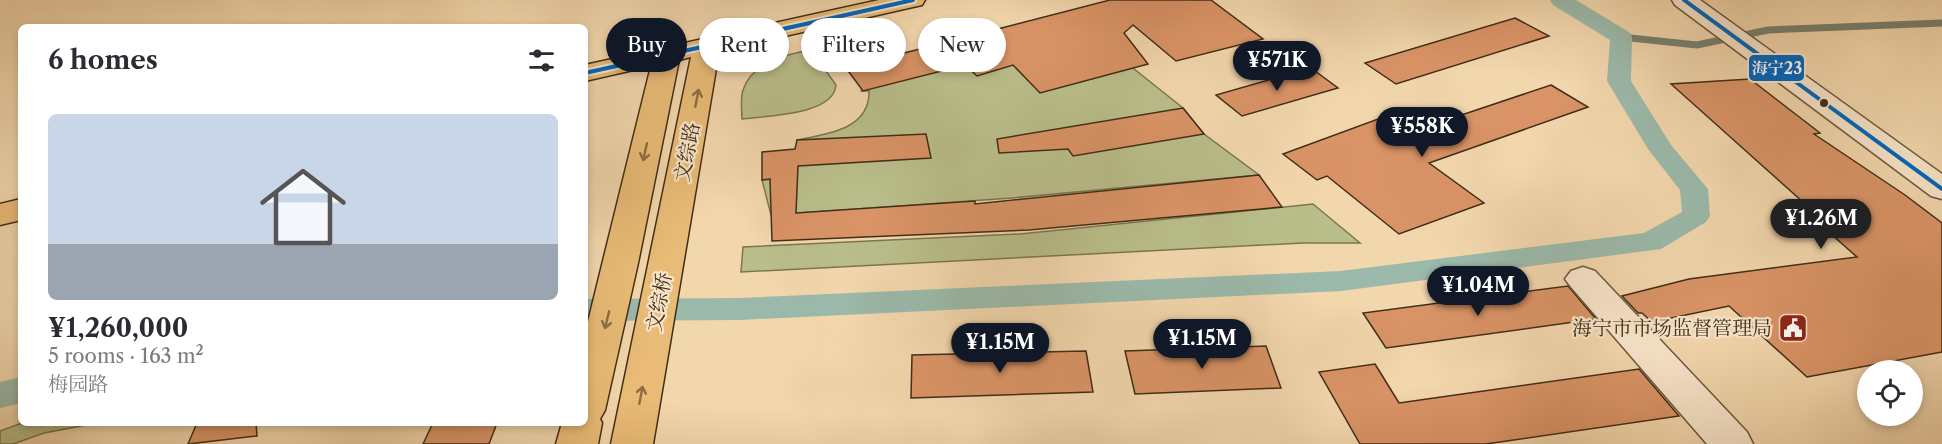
<!DOCTYPE html>
<html lang="en">
<head>
<meta charset="utf-8">
<style>
  body { margin:0; font-family:"Libre Caslon Text","Noto Serif SC",serif; background:#f7f7f7; color:#2b2b33; height:100vh; display:flex; flex-direction:column; font-size:22px; white-space:nowrap }
  * { box-sizing:border-box; margin:0 }
  p { font-size:20px; color:#7c7c81 }
  .icon { flex:none; width:33px; height:33px; fill:none; stroke:currentColor; stroke-width:2; stroke-linecap:round; stroke-linejoin:round }
  .map { position:relative; flex:1; overflow:hidden }
  .side { position:absolute; left:18px; top:24px; width:570px; height:402px; display:flex; flex-direction:column; background:#fff; border-radius:9px; box-shadow:0 3px 9px #0003 }
  .side>* { flex:none }
  .hud { position:absolute; left:606px; top:18px; width:570px; height:54px; display:flex; gap:12px }
  .fabs { position:absolute; left:1857px; top:360px; display:grid; gap:12px }
  .fabs a { display:grid; place-items:center; width:66px; height:66px; border-radius:50%; background:#fff; box-shadow:0 3px 9px #0003; font-size:30px }
  .price { position:absolute; translate:-50% -51px; padding:0 14px; border-radius:21px; background:#111827; color:#fff; font-size:20px; line-height:39px; filter:drop-shadow(0 2px 3px #0008) }
  .price::after { content:''; position:absolute; left:50%; top:36px; width:18px; height:14px; margin-left:-9px; background:inherit; clip-path:polygon(0 0,100% 0,50% 100%) }
  .price.current { background:#222; color:#fff }
  ul { padding:0; list-style:none }
  li { display:grid; align-content:center; gap:12px; height:318px; padding:0 30px }
  li+li { border-top:2px solid #e1e1e2 }
  li span { display:grid; place-items:center; height:186px; border-radius:9px; color:#555 }
  li>.icon { margin-inline-start:auto }
  span .icon { width:108px; height:108px; fill:#fffc; stroke-width:1 }
  li b { font-size:26px }
  h2 { display:flex; justify-content:space-between; align-items:center; height:72px; padding:0 30px; font-size:26px }
  .tag { padding:0 21px; border-radius:27px; background:#fff; box-shadow:0 3px 9px #0003; font-size:21px; line-height:54px }
  .tag.current { background:#111827; color:#fff }
  .map>svg:first-child { display:block }
  .green { fill:#b9be8a; stroke:#7c7651; stroke-width:1.5 }
  .lines { fill:none; stroke-linecap:round; stroke-linejoin:round }
  .stream { stroke:#778170; stroke-width:7 }
  .canal { fill:#9bb9aa; fill-rule:evenodd }
  .building { fill:#d99366; stroke:#402d18; stroke-width:1.5 }
  .minor-casing { stroke:#6c573d; stroke-width:3 }
  .major-casing { stroke:#402d18; stroke-width:3 }
  .minor { fill:#f7e4c9; fill-rule:evenodd }
  .major { fill:#e9bb76; fill-rule:evenodd }
  .bus-1-casing { stroke:#f7e4c9; stroke-width:8 }
  .bus-1 { stroke:#0065bd; stroke-width:4 }
  .oneway { stroke:#8c6d42 }
  .bus-dot { fill:#402d18; stroke:#f7e4c9; stroke-width:2 }
  .labels { text-anchor:middle; dominant-baseline:central; stroke-width:4.5; stroke-linejoin:round; paint-order:stroke }
  .street-label { font-size:20px; fill:#402d18; stroke:#f7e4c9 }
  .poi-label { font-size:20px; fill:#402d18; stroke:#f7e4c9; text-anchor:end }
  .line-badge { stroke:#f7e4c9; stroke-width:2 }
  .badge-label { font-size:16px; text-anchor:middle; font-weight:bold; fill:#fff }
</style>
</head>
<body>
<div class="map">
<svg width="1942" height="444" viewBox="0 0 1942 444">
  <rect width="100%" height="100%" fill="#f2d6ac"/>
  <filter id="stains"><feTurbulence type="fractalNoise" baseFrequency=".00333" numOctaves="4"/><feColorMatrix values="0 0 0 0 .2 0 0 0 0 .09 0 0 0 0 .02 0 0 0 .5 -.17"/></filter>
  <radialGradient id="worn" r=".72"><stop offset=".6" stop-color="#630" stop-opacity="0"/><stop offset="1" stop-color="#630" stop-opacity=".3"/></radialGradient>
  <!-- green -->
  <g class="green">
    <path d="M 1022,24 L 1109,49 L 1183,108 L 1204,134 L 1259,175 L 1012,198 L 771,215 L 762,180 L 797,177 L 797,140 C 826,134 870,130 869,91 L 861,91 L 862,89 L 846,68 Z"/>
    <path d="M 811,50 L 836,85 C 834,115 766,116 742,119 C 742,111 740,99 743,90 C 751,64 786,54 811,50 Z"/>
    <polygon points="1313,204 1360,243 1303,243 741,272 743,247 1020,234"/>
    <polygon points="22,423 97,423 44,433 13,444 0,444 0,431"/>
  </g>
  <g class="lines">
    <!-- stream -->
    <polyline class="stream" points="1621,37 1697,45 1768,30 1942,23"/>
    <!-- canal -->
    <g class="canal">
      <polygon points="1550,0 1576,0 1629,32 1632,37 1631,81 1671,145 1708,189 1710,216 1706,222 1661,249 1341,291 740,320 585,321 585,299 740,298 1341,271 1644,233 1682,212 1680,190 1648,149 1607,81 1610,40 1553,5"/>
      <polygon points="21,377 21,403 0,408 0,382"/>
    </g>
  </g>
  <!-- building -->
  <g class="building">
    <polygon points="1110,0 1211,0 1263,39 1176,61 1133,25 1124,33 1148,64 1040,93 1013,65 977,76 965,65 863,91 846,68"/>
    <polygon points="1515,18 1549,36 1396,84 1365,63"/>
    <polygon points="1311,68 1338,88 1242,116 1216,95"/>
    <polygon points="1750,79 1820,133 1814,134 1905,195 1942,223 1942,352 1807,377 1729,306 1652,322 1642,313 1638,313 1622,296 1689,279 1857,257 1796,203 1804,203 1671,84"/>
    <polygon points="1551,85 1588,107 1429,163 1484,203 1399,234 1327,176 1317,180 1283,154 1378,119 1402,135"/>
    <polygon points="1183,108 1204,134 1073,156 1068,149 999,153 997,139"/>
    <polygon points="926,134 931,158 798,166 796,213 975,201 975,204 1259,175 1282,207 1029,230 772,241 770,179 762,180 762,152 795,149 797,140"/>
    <polygon points="1568,286 1596,319 1386,348 1363,313"/>
    <polygon points="1266,346 1281,388 1135,394 1125,351"/>
    <polygon points="1086,351 1093,392 911,398 912,355"/>
    <polygon points="1375,364 1399,403 1639,369 1679,416 1486,444 1360,444 1319,372"/>
    <polygon points="197,423 256,423 257,436 188,444"/>
    <polygon points="433,423 497,423 489,444 423,444"/>
  </g>
  <g class="lines">
    <!-- minor casing -->
    <g class="minor-casing">
      <g id="minor">
        <polygon points="1672,0 1700,0 1942,174 1942,199 1931,196 1675,5"/>
        <polygon points="1583,267 1595,271 1747,432 1753,444 1707,444 1571,287 1565,279 1571,271"/>
      </g>
    </g>
    <!-- major casing -->
    <g class="major-casing">
      <g id="major">
        <polygon points="879,0 925,0 922,5 913,7 719,51 653,444 611,444 691,57 679,60 638,263 605,410 600,419 602,423 598,444 556,444 562,423 585,423 585,334 651,66 585,81 585,65"/>
        <polygon points="21,199 21,220 0,225 0,204"/>
      </g>
    </g>
    <!-- minor -->
    <use href="#minor" class="minor"/>
    <!-- major -->
    <use href="#major" class="major"/>
    <!-- bus-1 casing -->
    <g class="bus-1-casing">
      <g id="bus-1">
        <polyline points="1684,0 1942,189"/>
        <polyline points="585,73 913,0"/>
      </g>
    </g>
    <!-- bus-1 -->
    <use href="#bus-1" class="bus-1"/>
  </g>
  <!-- one-way arrows -->
  <defs><path id="oneway-shaft" d="M-6 0H5M1.5-3L5.5 0L1.5 3" fill="none" stroke-width="1.6" stroke-linecap="round" stroke-linejoin="round" transform="scale(1.5)"/></defs>
  <g class="oneway">
    <use href="#oneway-shaft" transform="translate(697 98) rotate(-79)"/>
    <use href="#oneway-shaft" transform="translate(645 152) rotate(102)"/>
    <use href="#oneway-shaft" transform="translate(607 320) rotate(104)"/>
    <use href="#oneway-shaft" transform="translate(641 395) rotate(-79)"/>
  </g>
  <!-- icons -->
  <defs>
    <g id="civic-square" transform="scale(1.5)"><rect x="-9" y="-9" width="18" height="18" rx="4" fill="#8f2418" stroke="#f7e4c9"/><path d="M-.6-6.5H3V-4.5H.6V-3L4-1V1h2V6H-6V1h2V-1L-.6-3ZM-1.2 2.5V6h2.4V2.5Z" fill="#fff"/></g>
  </defs>
  <g fill-rule="evenodd">
    <use href="#civic-square" x="1793" y="328"/>
  </g>
  <!-- markers -->
  <circle class="bus-dot" cx="1824" cy="103" r="5"/>
  <g class="labels">
    <!-- street labels -->
    <g class="street-label">
      <text transform="translate(687 152) rotate(-79)">文综路</text>
      <text transform="translate(659 302) rotate(-79)">文综桥</text>
    </g>
    <!-- poi labels -->
    <g class="poi-label">
      <text x="1772" y="328">海宁市市场监督管理局</text>
    </g>
  </g>
  <rect class="line-badge" x="1748" y="54" width="57" height="28" rx="6" fill="#0065bd"/>
  <g class="badge-label">
    <text x="1777" y="74">海宁23</text>
  </g>
  <rect width="100%" height="100%" filter="url(#stains)"/>
  <rect width="100%" height="100%" fill="url(#worn)"/>
</svg>
<div class="fabs">
<a><svg class="icon" aria-label="locate" viewBox="0 0 24 24"><circle cx="12" cy="12" r="6"/><path d="M12 2v4M12 18v4M2 12h4M18 12h4"/></svg></a>
</div>
<b class="price" style="left:1277px;top:92px">¥571K</b>
<b class="price" style="left:1422px;top:158px">¥558K</b>
<b class="price current" style="left:1821px;top:250px">¥1.26M</b>
<b class="price" style="left:1478px;top:317px">¥1.04M</b>
<b class="price" style="left:1202px;top:370px">¥1.15M</b>
<b class="price" style="left:1000px;top:374px">¥1.15M</b>
<div class="hud">
<a class="tag current">Buy</a>
<a class="tag">Rent</a>
<a class="tag">Filters</a>
<a class="tag">New</a>
</div>
<section class="side">
<h2>6 homes<svg class="icon" aria-label="filters" viewBox="0 0 24 24"><path d="M4 7h16M4 17h16"/><circle cx="9" cy="7" r="2"/><circle cx="15" cy="17" r="2"/></svg></h2>
<ul>
<li><span style="background:linear-gradient(#c9d6e8 70%,#9aa5b1 0)"><svg class="icon" aria-label="home" viewBox="0 0 24 24"><path d="M3 11l9-7 9 7M6 9v11h12V9"/></svg></span><div><b>¥1,260,000</b><p>5 rooms · 163 m²</p><p>梅园路</p></div></li>
</ul>
</section>
</div>
</body>
</html>
